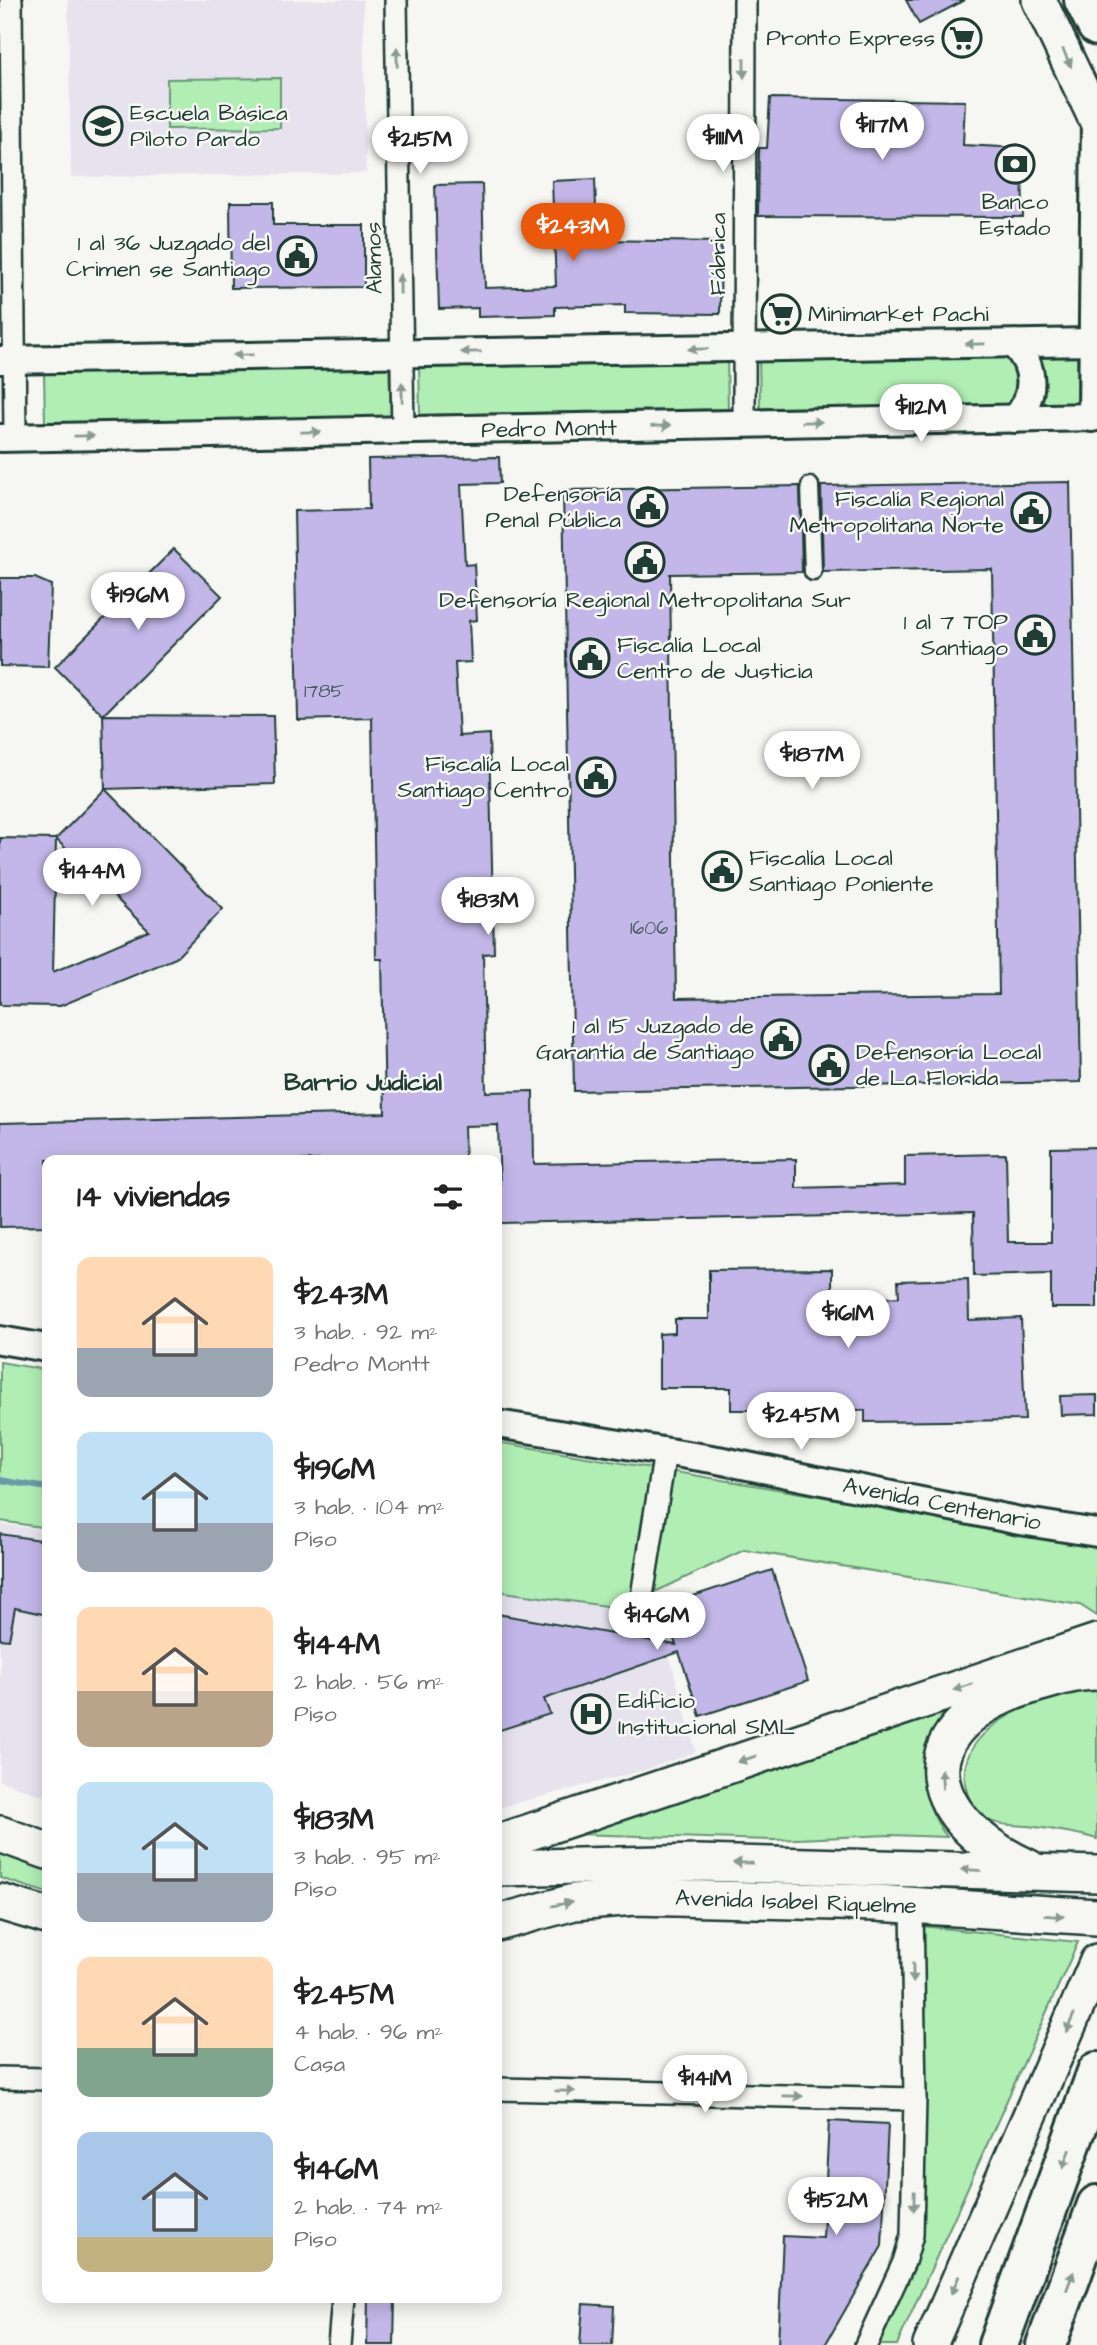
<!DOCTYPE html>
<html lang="es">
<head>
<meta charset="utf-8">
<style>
  body { margin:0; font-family:"Architects Daughter",sans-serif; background:#f2f2f2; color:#222; height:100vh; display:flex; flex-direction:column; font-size:26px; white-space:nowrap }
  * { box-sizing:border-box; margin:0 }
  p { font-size:23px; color:#767676 }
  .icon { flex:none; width:38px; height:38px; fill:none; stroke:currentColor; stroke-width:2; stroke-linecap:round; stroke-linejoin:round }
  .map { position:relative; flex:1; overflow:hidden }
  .side { position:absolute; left:42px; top:1155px; width:460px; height:1148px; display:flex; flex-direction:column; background:#fff; border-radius:14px; box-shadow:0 4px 18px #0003 }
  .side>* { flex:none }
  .price { position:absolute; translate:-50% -60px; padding:0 16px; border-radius:24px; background:#fff; color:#222; font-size:23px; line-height:46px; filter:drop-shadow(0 2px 4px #0008) }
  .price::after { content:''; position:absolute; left:50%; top:42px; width:21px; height:16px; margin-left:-10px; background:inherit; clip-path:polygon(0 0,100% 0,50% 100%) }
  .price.on { background:#ea580c; color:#fff }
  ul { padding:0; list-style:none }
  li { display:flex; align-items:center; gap:21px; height:175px; padding:0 35px }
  li span { display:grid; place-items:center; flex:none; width:196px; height:140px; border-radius:14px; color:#555 }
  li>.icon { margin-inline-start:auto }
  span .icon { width:84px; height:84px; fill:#fffc; stroke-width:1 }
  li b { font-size:30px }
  h2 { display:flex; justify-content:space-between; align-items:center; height:84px; padding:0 35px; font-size:30px }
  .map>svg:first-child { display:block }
  .built { fill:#e6e3ef }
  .green { fill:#b0eeb4; stroke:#689674; stroke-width:2 }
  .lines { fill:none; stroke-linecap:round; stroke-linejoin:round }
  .stream { stroke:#699aab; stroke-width:6 }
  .building { fill:#c2b7e8; stroke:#1f3d34; stroke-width:2; fill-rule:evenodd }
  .pedestrian-casing { stroke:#1f3d34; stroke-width:21 }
  .minor-casing { stroke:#1f3d34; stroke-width:26 }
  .tertiary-casing { stroke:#1f3d34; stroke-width:32 }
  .primary-casing { stroke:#1f3d34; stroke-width:38 }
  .trunk-casing { stroke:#1f3d34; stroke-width:40 }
  .motorway-casing { stroke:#1f3d34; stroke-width:44 }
  .pedestrian { stroke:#f6f6f2; stroke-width:16 }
  .minor { stroke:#f6f6f2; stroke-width:21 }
  .tertiary { stroke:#f6f6f2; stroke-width:26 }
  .primary { stroke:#f6f6f2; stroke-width:33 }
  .trunk { stroke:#f6f6f2; stroke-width:35 }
  .motorway { stroke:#f6f6f2; stroke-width:38 }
  .oneway { fill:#8a9a93 }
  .labels { text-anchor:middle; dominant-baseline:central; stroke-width:5; stroke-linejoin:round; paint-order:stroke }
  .number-label { font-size:19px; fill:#485c61 }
  .poi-label { font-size:23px; fill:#1f3d34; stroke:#f6f6f2; text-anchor:end }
  .street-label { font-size:23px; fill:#1f3d34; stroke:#f6f6f2 }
  .neighbourhood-label { font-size:24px; font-weight:bold; fill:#1f3d34; stroke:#f6f6f2 }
</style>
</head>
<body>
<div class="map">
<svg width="1097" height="2345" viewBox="0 0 1097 2345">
  <rect width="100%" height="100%" fill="#f6f6f2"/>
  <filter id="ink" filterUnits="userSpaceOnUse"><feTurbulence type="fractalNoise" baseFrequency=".0143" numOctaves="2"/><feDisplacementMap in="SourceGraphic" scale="14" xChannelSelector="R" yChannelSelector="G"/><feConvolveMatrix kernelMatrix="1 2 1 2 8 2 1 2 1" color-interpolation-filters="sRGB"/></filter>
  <g filter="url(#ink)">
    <!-- built -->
    <g class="built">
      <polygon points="68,0 363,0 366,173 71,177"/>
      <polygon points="0,1524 47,1530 47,1797 0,1781"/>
      <polygon points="497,1592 621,1608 653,1598 696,1752 645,1770 497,1808"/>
    </g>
    <!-- green -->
    <g class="green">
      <polygon points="280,78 280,128 167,129 167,79"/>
      <polygon points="1077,349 1077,405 760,408 759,353"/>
      <polygon points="727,356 728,409 420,415 419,363"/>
      <polygon points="389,368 391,419 45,425 44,373"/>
      <polygon points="0,1362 47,1370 47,1528 0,1521"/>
      <polygon points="497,1442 1097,1543 1097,1616 1080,1605 744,1550 621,1608 497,1591"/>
      <path d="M 1097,1690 L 1097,1839 C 1074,1832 1051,1829 1028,1826 C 1017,1825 1000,1826 991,1821 C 976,1813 967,1799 965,1782 C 958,1722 1050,1693 1097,1690 Z"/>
      <path d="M 965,1696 C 935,1749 905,1781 947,1837 L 889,1835 L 774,1840 L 575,1834 Z"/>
      <polygon points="0,1852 47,1870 47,1893 0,1878"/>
      <polygon points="921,1926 1078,1942 897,2345 875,2345 917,2243"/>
    </g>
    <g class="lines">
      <!-- stream -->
      <polyline class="stream" points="0,1480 47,1488"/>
    </g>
    <!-- building -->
    <g class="building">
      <polygon points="906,0 965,0 919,24"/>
      <polygon points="770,98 965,101 963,145 1022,148 1023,217 758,216 759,148 767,148"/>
      <polygon points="595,179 597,240 721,242 720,314 625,313 625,305 555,307 555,315 478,317 478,308 439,309 435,185 482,184 485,288 556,286 552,181"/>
      <polygon points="230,202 273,202 273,225 364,225 364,287 231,288"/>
      <polygon points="499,457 500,483 461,484 465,565 474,564 477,620 469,621 471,662 455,663 459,736 489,734 494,953 483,954 486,1092 533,1091 534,1164 796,1159 796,1188 905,1185 905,1156 1006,1154 1008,1242 1051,1242 1051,1148 1097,1147 1097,1308 1051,1308 1051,1274 974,1276 973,1213 501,1223 498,1125 464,1126 465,1160 47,1160 47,1226 0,1227 0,1123 385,1113 382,959 376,959 372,718 298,720 294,511 369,509 368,459"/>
      <polygon points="1070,482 1081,1082 574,1091 563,490 800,486 802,572 670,574 676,998 999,994 992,569 823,572 821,486"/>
      <polygon points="174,549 222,596 103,715 55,667"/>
      <polygon points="0,578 35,578 51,585 48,667 0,666"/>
      <polygon points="103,715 273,716 275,784 105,789"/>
      <path d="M 105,789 L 223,909 L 176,958 L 60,1006 L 0,1005 L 0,838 L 56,839 ZM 56,839 L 149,931 L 53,972 Z"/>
      <polygon points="832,1269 832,1301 899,1297 898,1281 968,1279 969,1320 1021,1318 1025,1420 865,1422 865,1410 731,1410 731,1388 659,1388 659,1334 675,1333 675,1319 709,1319 709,1270"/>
      <polygon points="1097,1395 1097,1414 1061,1415 1060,1396"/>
      <polygon points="0,1534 47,1541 47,1615 15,1608 9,1640 0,1639"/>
      <polygon points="772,1570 808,1681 700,1716 679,1652 544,1699 550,1714 497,1731 497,1614 676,1645 663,1606"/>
      <polygon points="829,2121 888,2124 882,2246 825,2345 778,2345 783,2236 823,2238"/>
      <polygon points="368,2298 395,2298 394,2345 367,2345"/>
      <polygon points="583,2304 614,2306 612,2345 580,2345"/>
    </g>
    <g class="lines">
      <!-- pedestrian casing -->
      <g class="pedestrian-casing">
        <polyline id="pedestrian" points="810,486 813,572"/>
      </g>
      <!-- minor casing -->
      <g class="minor-casing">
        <g id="minor">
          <polyline points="11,0 15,437"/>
          <polyline points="396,0 403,431"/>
          <polyline points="744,424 745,0"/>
          <polyline points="643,1590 665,1452"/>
          <polyline points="0,2078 47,2079"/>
          <polyline points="497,2089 915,2099"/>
          <polyline points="339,2345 343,2298"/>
          <polyline points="866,2345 904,2262 912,2235 915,2099 912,1905"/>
        </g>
      </g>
      <!-- tertiary casing -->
      <g class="tertiary-casing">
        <g id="tertiary">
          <path d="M 1013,344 C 1036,366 1036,396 1015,419"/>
          <polyline points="0,360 1092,342"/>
          <polyline points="1092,418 1095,117"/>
          <polyline points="0,438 1097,417"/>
          <polyline points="0,1340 47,1348"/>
          <polyline points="497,1424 718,1460 1020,1521 1097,1533"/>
        </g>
      </g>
      <!-- primary casing -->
      <g class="primary-casing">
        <g id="primary">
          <polyline points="1039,0 1097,122"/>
          <polyline points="930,2345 1097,1961"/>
        </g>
      </g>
      <!-- trunk casing -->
      <g class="trunk-casing">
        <g id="trunk">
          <polyline points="0,1834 47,1851"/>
          <polyline points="497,1843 1097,1642"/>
          <polyline points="497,1868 698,1863 1097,1874"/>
          <path d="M 1029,1868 C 916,1816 905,1723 1034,1685 C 1055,1679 1075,1672 1097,1672"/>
          <polyline points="0,1902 47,1916"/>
          <polyline points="497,1923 574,1902 635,1897 876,1903 1097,1917"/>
        </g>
      </g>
      <!-- motorway casing -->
      <g class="motorway-casing">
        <g id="motorway">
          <polyline points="1084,0 1097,26"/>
          <polyline points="998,2345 1097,2072"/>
          <polyline points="1046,2345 1097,2205"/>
        </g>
      </g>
      <!-- pedestrian -->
      <use href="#pedestrian" class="pedestrian"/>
      <!-- minor -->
      <use href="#minor" class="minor"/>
      <!-- tertiary -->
      <use href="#tertiary" class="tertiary"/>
      <!-- primary -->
      <use href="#primary" class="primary"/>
      <!-- trunk -->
      <use href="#trunk" class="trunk"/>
      <!-- motorway -->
      <use href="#motorway" class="motorway"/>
    </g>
    <!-- one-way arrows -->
    <defs><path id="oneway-solid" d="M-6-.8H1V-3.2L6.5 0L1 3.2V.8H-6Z" transform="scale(1.75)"/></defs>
    <g class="oneway">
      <use href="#oneway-solid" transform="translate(397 57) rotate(-91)"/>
      <use href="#oneway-solid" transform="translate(1067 58) rotate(65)"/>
      <use href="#oneway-solid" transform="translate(744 68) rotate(90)"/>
      <use href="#oneway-solid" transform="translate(400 284) rotate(-91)"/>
      <use href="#oneway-solid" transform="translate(975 344) rotate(179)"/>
      <use href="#oneway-solid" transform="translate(698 349) rotate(179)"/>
      <use href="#oneway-solid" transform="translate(471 352) rotate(179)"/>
      <use href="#oneway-solid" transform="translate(243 355) rotate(179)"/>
      <use href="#oneway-solid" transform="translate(402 392) rotate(-91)"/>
      <use href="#oneway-solid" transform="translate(812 422) rotate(-1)"/>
      <use href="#oneway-solid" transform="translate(661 426) rotate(-2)"/>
      <use href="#oneway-solid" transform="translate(311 432) rotate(-1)"/>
      <use href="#oneway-solid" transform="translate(84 436) rotate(-1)"/>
      <use href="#oneway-solid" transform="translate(963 1687) rotate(161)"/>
      <use href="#oneway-solid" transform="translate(747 1759) rotate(161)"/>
      <use href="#oneway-solid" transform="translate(942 1779) rotate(-93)"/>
      <use href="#oneway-solid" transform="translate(743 1863) rotate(-179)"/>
      <use href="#oneway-solid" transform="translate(971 1870) rotate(-177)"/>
      <use href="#oneway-solid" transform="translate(562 1904) rotate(-11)"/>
      <use href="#oneway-solid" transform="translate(1054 1916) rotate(3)"/>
      <use href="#oneway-solid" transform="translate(913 1973) rotate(89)"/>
      <use href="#oneway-solid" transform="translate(1070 2023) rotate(114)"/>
      <use href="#oneway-solid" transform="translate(565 2091) rotate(1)"/>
      <use href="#oneway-solid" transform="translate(793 2096) rotate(1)"/>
      <use href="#oneway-solid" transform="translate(1066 2159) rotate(110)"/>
      <use href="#oneway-solid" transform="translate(914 2201) rotate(91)"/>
      <use href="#oneway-solid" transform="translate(1070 2281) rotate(-69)"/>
      <use href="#oneway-solid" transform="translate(955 2285) rotate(114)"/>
    </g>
  </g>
  <!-- icons -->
  <defs>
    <g id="supermarket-ring" transform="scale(2.0125)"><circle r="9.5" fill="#f6f6f2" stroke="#1f3d34" stroke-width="1.5"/><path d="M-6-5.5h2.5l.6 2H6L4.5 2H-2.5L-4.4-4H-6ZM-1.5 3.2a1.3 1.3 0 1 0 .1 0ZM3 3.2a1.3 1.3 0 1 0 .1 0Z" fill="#1f3d34"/></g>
    <g id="school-ring" transform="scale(2.0125)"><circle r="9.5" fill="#f6f6f2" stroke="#1f3d34" stroke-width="1.5"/><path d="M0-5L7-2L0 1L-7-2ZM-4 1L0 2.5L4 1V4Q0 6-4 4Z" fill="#1f3d34"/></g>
    <g id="bank-ring" transform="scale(2.0125)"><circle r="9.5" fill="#f6f6f2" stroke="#1f3d34" stroke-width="1.5"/><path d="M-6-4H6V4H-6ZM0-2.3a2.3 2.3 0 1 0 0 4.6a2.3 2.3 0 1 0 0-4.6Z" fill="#1f3d34"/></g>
    <g id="civic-ring" transform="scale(2.0125)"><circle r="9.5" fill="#f6f6f2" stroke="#1f3d34" stroke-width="1.5"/><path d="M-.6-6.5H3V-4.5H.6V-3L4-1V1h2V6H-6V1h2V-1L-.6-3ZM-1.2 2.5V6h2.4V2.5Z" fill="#1f3d34"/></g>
    <g id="hospital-ring" transform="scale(2.0125)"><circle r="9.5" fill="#f6f6f2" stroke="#1f3d34" stroke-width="1.5"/><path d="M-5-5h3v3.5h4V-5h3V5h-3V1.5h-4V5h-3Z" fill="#1f3d34"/></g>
  </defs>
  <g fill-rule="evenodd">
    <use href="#supermarket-ring" x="962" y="38"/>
    <use href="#school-ring" x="103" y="126"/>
    <use href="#bank-ring" x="1015" y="164"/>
    <use href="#civic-ring" x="297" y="256"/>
    <use href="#supermarket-ring" x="781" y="314"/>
    <use href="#civic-ring" x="648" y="507"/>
    <use href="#civic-ring" x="1031" y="512"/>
    <use href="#civic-ring" x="645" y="562"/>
    <use href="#civic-ring" x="1035" y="635"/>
    <use href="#civic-ring" x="590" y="658"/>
    <use href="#civic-ring" x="596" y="777"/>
    <use href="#civic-ring" x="722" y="871"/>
    <use href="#civic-ring" x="781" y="1039"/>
    <use href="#civic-ring" x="829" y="1065"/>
    <use href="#hospital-ring" x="591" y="1714"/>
  </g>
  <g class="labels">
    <!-- number labels -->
    <g class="number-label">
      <text x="324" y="691">1785</text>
      <text x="649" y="928">1606</text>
    </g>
    <!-- poi labels -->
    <g class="poi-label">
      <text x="935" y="38">Pronto Express</text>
      <text x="130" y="113" text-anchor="start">Escuela Básica<tspan x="130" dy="26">Piloto Pardo</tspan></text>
      <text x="1015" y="202" text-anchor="middle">Banco<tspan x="1015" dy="26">Estado</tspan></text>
      <text x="270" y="243">1 al 36 Juzgado del<tspan x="270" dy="26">Crimen se Santiago</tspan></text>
      <text x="808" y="314" text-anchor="start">Minimarket Pachi</text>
      <text x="621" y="494">Defensoría<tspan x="621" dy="26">Penal Pública</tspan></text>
      <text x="1004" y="499">Fiscalía Regional<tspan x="1004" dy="26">Metropolitana Norte</tspan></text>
      <text x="645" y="600" text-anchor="middle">Defensoría Regional Metropolitana Sur</text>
      <text x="1008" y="622">1 al 7 TOP<tspan x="1008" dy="26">Santiago</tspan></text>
      <text x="617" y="645" text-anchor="start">Fiscalía Local<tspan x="617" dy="26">Centro de Justicia</tspan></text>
      <text x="569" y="764">Fiscalía Local<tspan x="569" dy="26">Santiago Centro</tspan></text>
      <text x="749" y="858" text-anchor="start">Fiscalía Local<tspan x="749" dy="26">Santiago Poniente</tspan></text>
      <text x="754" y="1026">1 al 15 Juzgado de<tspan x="754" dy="26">Garantía de Santiago</tspan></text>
      <text x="856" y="1052" text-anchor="start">Defensoría Local<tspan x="856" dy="26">de La Florida</tspan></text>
      <text x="618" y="1701" text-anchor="start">Edificio<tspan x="618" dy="26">Institucional SML</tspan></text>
    </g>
    <!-- street labels -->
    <g class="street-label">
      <text transform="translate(718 254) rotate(-90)">Fábrica</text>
      <text transform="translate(374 258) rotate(-91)">Alamos</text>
      <text transform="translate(549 429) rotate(-1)">Pedro Montt</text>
      <text transform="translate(942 1504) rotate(11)">Avenida Centenario</text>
      <text transform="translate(796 1902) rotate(2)">Avenida Isabel Riquelme</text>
    </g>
    <!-- neighbourhood labels -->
    <g class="neighbourhood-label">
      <text x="363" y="1083">Barrio Judicial</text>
    </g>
  </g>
</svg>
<b class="price" style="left:882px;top:162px">$117M</b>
<b class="price" style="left:723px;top:174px">$111M</b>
<b class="price" style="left:420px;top:176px">$215M</b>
<b class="price on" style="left:573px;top:263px">$243M</b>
<b class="price" style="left:921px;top:444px">$112M</b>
<b class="price" style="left:138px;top:632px">$196M</b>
<b class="price" style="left:812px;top:791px">$187M</b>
<b class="price" style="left:92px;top:908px">$144M</b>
<b class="price" style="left:488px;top:937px">$183M</b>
<b class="price" style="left:848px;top:1350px">$161M</b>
<b class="price" style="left:801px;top:1452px">$245M</b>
<b class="price" style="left:657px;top:1652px">$146M</b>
<b class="price" style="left:705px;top:2115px">$141M</b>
<b class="price" style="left:836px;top:2237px">$152M</b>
<section class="side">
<h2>14 viviendas<svg class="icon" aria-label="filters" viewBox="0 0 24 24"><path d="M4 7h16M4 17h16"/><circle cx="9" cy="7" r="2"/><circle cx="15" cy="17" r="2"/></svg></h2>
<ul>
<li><span style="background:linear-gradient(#ffd9b3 65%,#9aa5b1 0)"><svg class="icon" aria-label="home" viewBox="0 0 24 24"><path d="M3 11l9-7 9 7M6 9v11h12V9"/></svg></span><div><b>$243M</b><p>3 hab. · 92 m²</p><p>Pedro Montt</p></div></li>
<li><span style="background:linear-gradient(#bfe0f5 65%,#9aa5b1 0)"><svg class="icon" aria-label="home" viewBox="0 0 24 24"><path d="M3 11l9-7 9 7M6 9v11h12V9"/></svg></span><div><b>$196M</b><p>3 hab. · 104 m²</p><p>Piso</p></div></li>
<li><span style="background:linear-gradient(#ffd9b3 60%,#b9a48a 0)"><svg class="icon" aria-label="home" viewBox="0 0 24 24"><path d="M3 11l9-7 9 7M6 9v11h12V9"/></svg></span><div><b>$144M</b><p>2 hab. · 56 m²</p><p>Piso</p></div></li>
<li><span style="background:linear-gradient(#bfe0f5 65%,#9aa5b1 0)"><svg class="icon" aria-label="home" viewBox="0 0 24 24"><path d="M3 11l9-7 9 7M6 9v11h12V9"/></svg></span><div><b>$183M</b><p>3 hab. · 95 m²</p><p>Piso</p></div></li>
<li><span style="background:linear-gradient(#ffd9b3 65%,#7fa58c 0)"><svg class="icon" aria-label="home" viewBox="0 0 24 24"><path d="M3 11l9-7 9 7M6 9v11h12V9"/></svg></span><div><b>$245M</b><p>4 hab. · 96 m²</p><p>Casa</p></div></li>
<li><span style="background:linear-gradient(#a9c7e8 75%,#c2b280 0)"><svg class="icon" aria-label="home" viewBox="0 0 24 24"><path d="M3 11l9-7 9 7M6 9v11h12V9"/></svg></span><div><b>$146M</b><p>2 hab. · 74 m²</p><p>Piso</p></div></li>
</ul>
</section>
</div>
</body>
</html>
